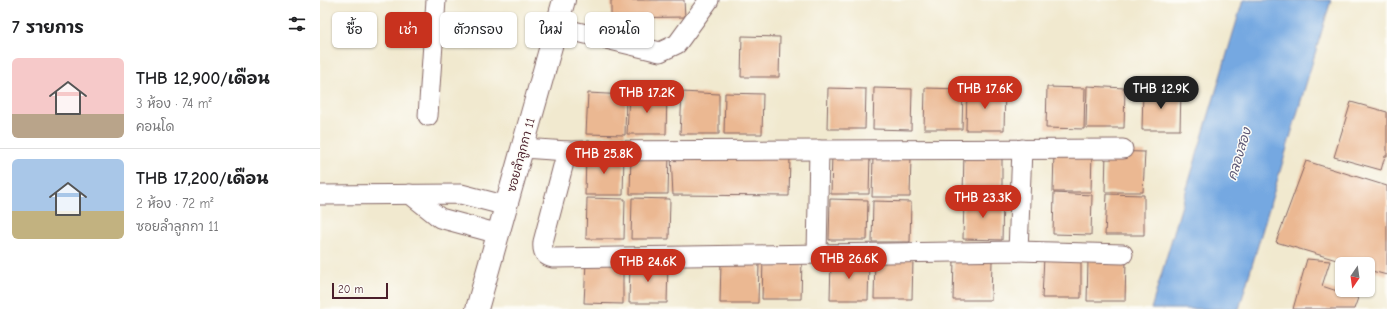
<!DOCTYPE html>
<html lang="th">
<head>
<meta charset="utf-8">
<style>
  body { margin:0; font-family:"Comic Neue","Playpen Sans Thai",sans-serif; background:#f2f2f2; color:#202124; height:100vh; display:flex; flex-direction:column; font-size:15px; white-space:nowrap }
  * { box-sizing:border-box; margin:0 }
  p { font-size:13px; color:#757577 }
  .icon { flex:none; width:22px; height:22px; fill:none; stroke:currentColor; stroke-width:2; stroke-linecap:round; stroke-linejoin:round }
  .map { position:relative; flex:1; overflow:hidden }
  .drawer { display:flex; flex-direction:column; background:#fff; width:320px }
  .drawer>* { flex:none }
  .banner { position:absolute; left:12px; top:12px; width:380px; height:36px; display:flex; gap:8px }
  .needle { width:26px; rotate:193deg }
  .fabs { position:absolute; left:1015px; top:257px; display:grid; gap:8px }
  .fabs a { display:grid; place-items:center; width:40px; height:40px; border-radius:6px; background:#fff; box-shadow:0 1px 3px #0004; font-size:20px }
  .scale { position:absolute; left:12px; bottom:10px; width:56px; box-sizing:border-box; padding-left:4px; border:2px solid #4a1f2b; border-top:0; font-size:11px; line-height:14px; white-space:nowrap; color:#4a1f2b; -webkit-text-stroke:3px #fdfcf7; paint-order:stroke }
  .price { position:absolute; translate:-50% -34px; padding:0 9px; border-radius:14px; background:#c8321e; color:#fff; font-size:13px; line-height:26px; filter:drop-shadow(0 1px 2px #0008) }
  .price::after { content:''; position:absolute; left:50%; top:24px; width:12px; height:9px; margin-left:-6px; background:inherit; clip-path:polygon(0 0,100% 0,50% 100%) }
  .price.on { background:#222; color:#fff }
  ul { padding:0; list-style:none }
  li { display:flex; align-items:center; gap:12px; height:100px; padding:0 12px }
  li+li { border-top:1px solid #e0e0e0 }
  li span { display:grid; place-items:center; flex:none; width:112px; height:80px; border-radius:6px; color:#555 }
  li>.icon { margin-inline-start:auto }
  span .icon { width:48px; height:48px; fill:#fffc; stroke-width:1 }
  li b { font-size:17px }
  h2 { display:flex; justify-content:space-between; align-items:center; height:48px; padding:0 12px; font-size:17px }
  .chip { padding:0 14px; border-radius:6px; background:#fff; box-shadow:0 1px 3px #0004; font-size:14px; line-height:36px }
  .chip.on { background:#c8321e; color:#fff }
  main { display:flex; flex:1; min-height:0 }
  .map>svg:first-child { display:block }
  .water { fill:#74a8e1; stroke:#5f6486 }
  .building { fill:#ebb892 }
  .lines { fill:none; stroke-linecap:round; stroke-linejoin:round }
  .street-casing { stroke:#846664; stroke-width:21 }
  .secondary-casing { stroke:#846664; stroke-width:24 }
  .street { stroke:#fff; stroke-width:19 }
  .secondary { stroke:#fff; stroke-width:22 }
  .labels { text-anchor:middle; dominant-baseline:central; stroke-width:3; stroke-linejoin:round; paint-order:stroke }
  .street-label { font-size:12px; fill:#4a1f2b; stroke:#fdfcf7 }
  .water-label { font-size:13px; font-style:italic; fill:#5b5674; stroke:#fdfcf7 }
</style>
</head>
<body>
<main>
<section class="drawer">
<h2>7 รายการ<svg class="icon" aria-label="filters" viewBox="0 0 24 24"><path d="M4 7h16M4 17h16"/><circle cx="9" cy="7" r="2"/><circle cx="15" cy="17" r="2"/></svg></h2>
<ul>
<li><span style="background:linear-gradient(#f6c9c9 70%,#b9a48a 0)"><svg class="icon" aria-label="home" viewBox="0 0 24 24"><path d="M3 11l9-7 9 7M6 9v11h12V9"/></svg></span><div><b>THB 12,900/เดือน</b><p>3 ห้อง · 74 m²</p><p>คอนโด</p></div></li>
<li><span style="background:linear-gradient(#a9c7e8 65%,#c2b280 0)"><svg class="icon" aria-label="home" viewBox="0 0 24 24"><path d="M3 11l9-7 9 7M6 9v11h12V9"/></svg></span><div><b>THB 17,200/เดือน</b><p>2 ห้อง · 72 m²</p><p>ซอยลำลูกกา 11</p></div></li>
</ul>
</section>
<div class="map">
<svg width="1067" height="309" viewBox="0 0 1067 309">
  <rect width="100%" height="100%" fill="#fdfcf7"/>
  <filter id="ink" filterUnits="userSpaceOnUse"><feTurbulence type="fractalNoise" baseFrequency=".025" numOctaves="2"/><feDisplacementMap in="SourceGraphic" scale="8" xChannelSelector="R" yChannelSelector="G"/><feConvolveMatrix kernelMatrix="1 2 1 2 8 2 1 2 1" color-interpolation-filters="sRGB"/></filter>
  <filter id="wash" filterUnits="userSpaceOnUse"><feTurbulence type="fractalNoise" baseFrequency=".012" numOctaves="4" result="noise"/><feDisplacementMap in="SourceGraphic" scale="16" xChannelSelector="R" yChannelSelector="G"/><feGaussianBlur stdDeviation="0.9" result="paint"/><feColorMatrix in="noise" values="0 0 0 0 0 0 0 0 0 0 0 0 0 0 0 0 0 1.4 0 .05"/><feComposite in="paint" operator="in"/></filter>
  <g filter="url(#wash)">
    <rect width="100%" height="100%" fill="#f1e9cf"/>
    <!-- water -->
    <polygon class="water" points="923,0 1011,0 919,309 831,309"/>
    <g id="blocks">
      <!-- building -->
      <g class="building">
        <polygon points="291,0 364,0 365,17 291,18"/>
        <polygon points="422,36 460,37 459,77 421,77"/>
        <polygon points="767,86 805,88 804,128 766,128"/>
        <polygon points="727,87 765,88 764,129 726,128"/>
        <polygon points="508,88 546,89 545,129 507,129"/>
        <polygon points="554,88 592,89 591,130 553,129"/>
        <polygon points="605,88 643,89 642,129 604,129"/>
        <polygon points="647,89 685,90 684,130 646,130"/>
        <polygon points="823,89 861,90 860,130 822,130"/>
        <polygon points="362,92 399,94 399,134 360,134"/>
        <polygon points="268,93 306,95 305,135 266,134"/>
        <polygon points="309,93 347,94 346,134 307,134"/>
        <polygon points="405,93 443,94 442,134 404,134"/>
        <polygon points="1031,102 1067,112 1067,156 1065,156 1061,170 1014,157"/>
        <polygon points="734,151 772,152 771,192 733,192"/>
        <polygon points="786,151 825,152 823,192 785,192"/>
        <polygon points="311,153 349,154 348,194 310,194"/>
        <polygon points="512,153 550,154 549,194 511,194"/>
        <polygon points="644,153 682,155 682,194 643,194"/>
        <polygon points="266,154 304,155 303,195 265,195"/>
        <polygon points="351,156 470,157 469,196 353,195"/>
        <polygon points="553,156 591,157 590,197 552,197"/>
        <polygon points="986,161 1067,186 1067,275 1048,270 1048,264 1030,264 956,242"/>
        <polygon points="734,193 772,195 771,235 733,234"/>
        <polygon points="787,194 824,195 824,235 785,235"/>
        <polygon points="267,198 305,199 304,239 266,239"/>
        <polygon points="312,198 350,199 349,239 311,239"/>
        <polygon points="644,198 683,199 682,240 643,239"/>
        <polygon points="510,199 548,200 547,240 509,240"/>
        <polygon points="553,201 591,202 590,242 552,242"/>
        <polygon points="555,257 593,259 592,299 554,299"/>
        <polygon points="724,257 761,258 761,298 722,298"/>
        <polygon points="443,258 482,259 481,299 442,299"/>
        <polygon points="511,259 549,260 548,300 510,300"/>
        <polygon points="634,259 672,261 671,300 633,300"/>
        <polygon points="987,259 1010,261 1002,286 1038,298 1034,309 973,309"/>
        <polygon points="768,260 806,261 805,301 767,301"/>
        <polygon points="266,262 303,263 303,304 264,303"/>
        <polygon points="310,262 348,263 347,303 309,303"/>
        <polygon points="401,262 439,263 438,303 400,303"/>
      </g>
    </g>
  </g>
  <g filter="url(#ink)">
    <use href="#blocks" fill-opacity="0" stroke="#846664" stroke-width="1"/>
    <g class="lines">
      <!-- street casing -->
      <g class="street-casing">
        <g id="street">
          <polyline points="237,27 340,52 357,44 389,0"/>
          <polyline points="108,116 116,0"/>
          <polyline points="203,148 247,151 803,149"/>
          <path d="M 247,151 L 223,242 C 222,251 224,256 233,258 L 698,251 L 803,254"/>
          <polyline points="90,194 120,218 179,234"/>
          <polyline points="0,195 141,194 187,206"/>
          <polyline points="698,251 702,149"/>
          <polyline points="497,254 499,150"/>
        </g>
      </g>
      <!-- secondary casing -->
      <g class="secondary-casing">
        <polyline id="secondary" points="157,309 244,0"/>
      </g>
      <!-- street -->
      <use href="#street" class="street"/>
      <!-- secondary -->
      <use href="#secondary" class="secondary"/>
    </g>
  </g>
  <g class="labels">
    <!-- street labels -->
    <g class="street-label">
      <text transform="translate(201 155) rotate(-75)">ซอยลำลูกกา 11</text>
    </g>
    <!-- water labels -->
    <g class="water-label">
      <text transform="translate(919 154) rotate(-73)">คลองสอง</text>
    </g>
  </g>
</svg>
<div class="fabs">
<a><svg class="needle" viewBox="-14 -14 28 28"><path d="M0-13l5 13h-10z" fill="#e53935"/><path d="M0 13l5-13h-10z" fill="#757577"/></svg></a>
</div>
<div class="scale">20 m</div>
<b class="price" style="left:665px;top:110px">THB 17.6K</b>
<b class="price on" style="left:841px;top:110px">THB 12.9K</b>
<b class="price" style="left:327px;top:114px">THB 17.2K</b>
<b class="price" style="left:284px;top:175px">THB 25.8K</b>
<b class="price" style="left:663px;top:219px">THB 23.3K</b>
<b class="price" style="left:529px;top:280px">THB 26.6K</b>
<b class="price" style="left:328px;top:283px">THB 24.6K</b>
<div class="banner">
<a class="chip">ซื้อ</a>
<a class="chip on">เช่า</a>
<a class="chip">ตัวกรอง</a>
<a class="chip">ใหม่</a>
<a class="chip">คอนโด</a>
</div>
</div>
</main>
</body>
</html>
